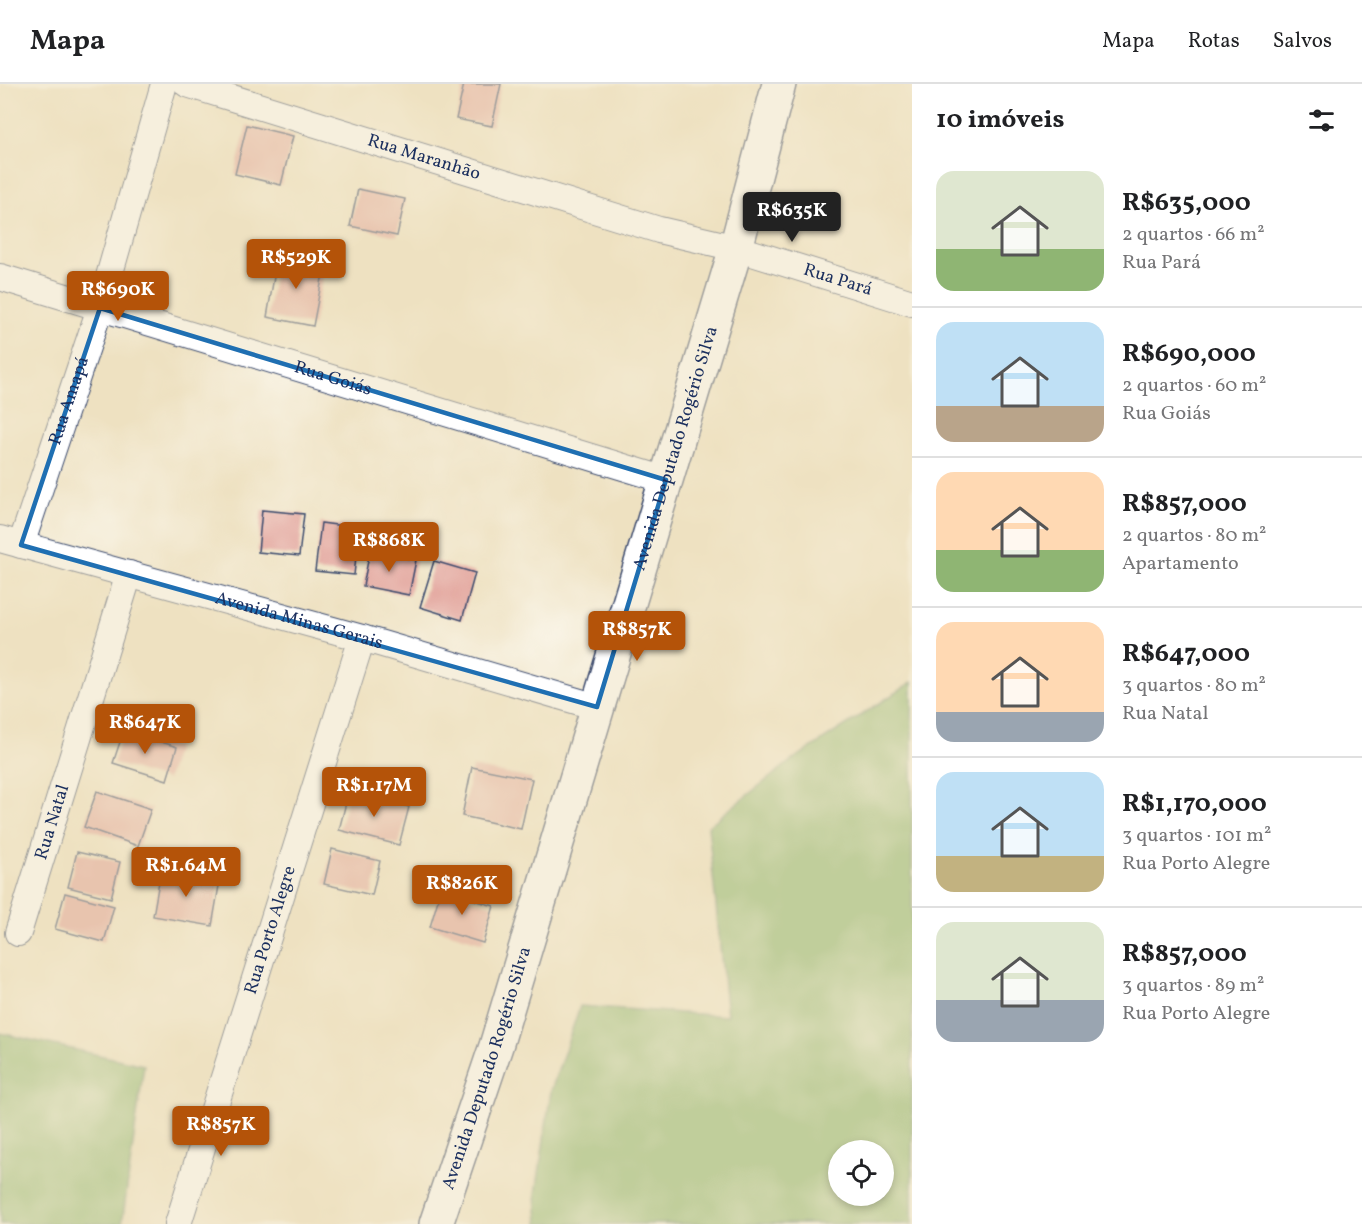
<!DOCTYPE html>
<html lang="pt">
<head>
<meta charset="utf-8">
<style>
  body { margin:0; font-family:Vollkorn,serif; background:#f2f2f2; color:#202124; height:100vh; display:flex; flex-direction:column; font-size:22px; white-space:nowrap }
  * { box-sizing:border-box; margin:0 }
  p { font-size:20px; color:#757577 }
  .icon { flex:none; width:33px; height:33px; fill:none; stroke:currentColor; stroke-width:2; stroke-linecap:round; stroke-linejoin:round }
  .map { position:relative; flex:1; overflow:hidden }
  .sheet { display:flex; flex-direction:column; background:#fff; width:450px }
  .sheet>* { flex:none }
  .fabs { position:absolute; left:828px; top:1056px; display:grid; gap:12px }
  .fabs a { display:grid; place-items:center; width:66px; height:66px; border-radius:50%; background:#fff; box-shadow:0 3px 9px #0003; font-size:30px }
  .price { position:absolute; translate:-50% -51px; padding:0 14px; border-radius:6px; background:#b45309; color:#fff; font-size:20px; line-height:39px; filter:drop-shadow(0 2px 3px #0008) }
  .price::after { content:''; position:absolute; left:50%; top:36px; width:18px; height:14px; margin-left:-9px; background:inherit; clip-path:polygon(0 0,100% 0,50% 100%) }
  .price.active { background:#222; color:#fff }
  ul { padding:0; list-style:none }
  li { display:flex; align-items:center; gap:18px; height:150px; padding:0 24px }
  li+li { border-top:2px solid #e0e0e0 }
  li span { display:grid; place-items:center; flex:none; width:168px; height:120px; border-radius:18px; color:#555 }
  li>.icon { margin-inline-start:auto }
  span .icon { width:72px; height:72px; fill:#fffc; stroke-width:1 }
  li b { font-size:26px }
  h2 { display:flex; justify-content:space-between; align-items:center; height:72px; padding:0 24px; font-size:26px }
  header { display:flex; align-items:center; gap:36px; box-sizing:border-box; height:84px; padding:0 30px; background:#fff; border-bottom:2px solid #e0e0e0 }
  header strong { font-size:28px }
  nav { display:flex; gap:33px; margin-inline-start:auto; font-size:21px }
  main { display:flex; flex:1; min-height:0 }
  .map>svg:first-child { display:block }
  .forest { fill:#88b56d; stroke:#527266; stroke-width:1.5; fill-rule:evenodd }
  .building { fill:#e19f97 }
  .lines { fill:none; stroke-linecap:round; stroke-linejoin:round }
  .street-casing { stroke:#3b4a6d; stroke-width:28 }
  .secondary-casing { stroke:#3b4a6d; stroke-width:36 }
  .street { stroke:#fff; stroke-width:26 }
  .secondary { stroke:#fff; stroke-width:33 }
  .marked { fill:none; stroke:#1f6fb2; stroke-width:4.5; stroke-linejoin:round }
  .labels { text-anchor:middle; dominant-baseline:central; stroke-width:4.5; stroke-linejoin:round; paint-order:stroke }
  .street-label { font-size:18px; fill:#1b2f5e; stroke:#fbf7ec }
</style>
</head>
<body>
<header>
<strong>Mapa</strong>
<nav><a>Mapa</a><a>Rotas</a><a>Salvos</a></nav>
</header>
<main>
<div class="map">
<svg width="912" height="1140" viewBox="0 0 912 1140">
  <rect width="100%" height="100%" fill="#fbf7ec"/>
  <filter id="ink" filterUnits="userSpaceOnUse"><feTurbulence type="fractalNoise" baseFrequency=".0167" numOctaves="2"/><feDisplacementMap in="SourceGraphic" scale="12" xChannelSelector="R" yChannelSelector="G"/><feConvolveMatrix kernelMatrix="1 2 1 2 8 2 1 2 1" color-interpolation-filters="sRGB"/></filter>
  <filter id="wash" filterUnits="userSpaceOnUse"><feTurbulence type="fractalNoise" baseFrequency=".008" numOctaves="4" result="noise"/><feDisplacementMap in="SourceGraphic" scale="24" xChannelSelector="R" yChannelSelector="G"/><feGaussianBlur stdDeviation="1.35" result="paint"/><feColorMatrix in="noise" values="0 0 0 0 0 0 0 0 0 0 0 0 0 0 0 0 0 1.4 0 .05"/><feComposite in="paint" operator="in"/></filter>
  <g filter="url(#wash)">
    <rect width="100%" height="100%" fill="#eee1c1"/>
    <!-- forest -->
    <g class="forest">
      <path d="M 912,598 L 912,1140 L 538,1140 L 536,1110 L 551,1007 L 580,922 L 727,932 L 708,742 L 792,676 ZM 884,1066 L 884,1112 L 838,1112 L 838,1066 Z"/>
      <polygon points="0,949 144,981 122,1140 0,1140"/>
    </g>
    <g id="blocks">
      <!-- building -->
      <g class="building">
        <polygon points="464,0 501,0 492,42 456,35"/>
        <polygon points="247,41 293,52 281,101 235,90"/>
        <polygon points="358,105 405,115 397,152 350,142"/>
        <polygon points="278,170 325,179 313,242 267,233"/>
        <polygon points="262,426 304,430 299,472 258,468"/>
        <polygon points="321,439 359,444 354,491 315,487"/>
        <polygon points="370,467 416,476 409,511 363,502"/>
        <polygon points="434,477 475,489 462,536 420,523"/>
        <polygon points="124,646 177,663 167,696 113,679"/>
        <polygon points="472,683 532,695 521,745 462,732"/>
        <polygon points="97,707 151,725 138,762 84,743"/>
        <polygon points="349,707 409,723 399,761 339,746"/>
        <polygon points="332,765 380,777 372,811 324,800"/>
        <polygon points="77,768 120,778 111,814 68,803"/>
        <polygon points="161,786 220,796 212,842 153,832"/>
        <polygon points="441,806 494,822 483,859 430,843"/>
        <polygon points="65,809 114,822 104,858 55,845"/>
      </g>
    </g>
  </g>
  <g filter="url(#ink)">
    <use href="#blocks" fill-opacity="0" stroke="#3b4a6d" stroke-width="1.5"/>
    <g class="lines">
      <!-- street casing -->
      <g class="street-casing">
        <g id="street">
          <path id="s1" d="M 187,0 L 659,146 L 736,164 L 912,219"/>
          <path id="s2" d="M 0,193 L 666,396"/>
          <path id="s3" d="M 0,455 L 362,554 L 597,623"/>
          <path id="s4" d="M 21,461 L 100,224 L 164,0"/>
          <path id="s5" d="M 18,849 L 129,490"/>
          <path id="s6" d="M 178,1140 L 362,554"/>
        </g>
      </g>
      <!-- secondary casing -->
      <g class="secondary-casing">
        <g id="secondary">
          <path id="s7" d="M 436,1140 L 496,962 L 666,396 L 736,164 L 779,0"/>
        </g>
      </g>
      <!-- street -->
      <use href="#street" class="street"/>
      <!-- secondary -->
      <use href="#secondary" class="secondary"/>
    </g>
  </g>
  <!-- marked area -->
  <path d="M0 0H912V1140H0ZM 100,224 L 666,396 L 597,623 L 21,461 Z" fill="#eee1c1" fill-opacity=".55" fill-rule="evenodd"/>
  <path class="marked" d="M 100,224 L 666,396 L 597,623 L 21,461 Z"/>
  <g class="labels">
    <!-- street labels -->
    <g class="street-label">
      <text stroke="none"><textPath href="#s1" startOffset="248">Rua Maranhão</textPath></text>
      <text stroke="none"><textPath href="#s1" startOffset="680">Rua Pará</textPath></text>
      <text stroke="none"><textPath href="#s2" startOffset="348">Rua Goiás</textPath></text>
      <text stroke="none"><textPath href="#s4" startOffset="152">Rua Amapá</textPath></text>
      <text stroke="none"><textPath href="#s7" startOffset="812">Avenida Deputado Rogério Silva</textPath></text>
      <text stroke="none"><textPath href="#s3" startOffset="310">Avenida Minas Gerais</textPath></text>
      <text stroke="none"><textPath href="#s5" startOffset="116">Rua Natal</textPath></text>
      <text stroke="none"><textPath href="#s6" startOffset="308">Rua Porto Alegre</textPath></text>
      <text stroke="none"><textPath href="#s7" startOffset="164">Avenida Deputado Rogério Silva</textPath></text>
    </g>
  </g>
</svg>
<div class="fabs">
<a><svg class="icon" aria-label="locate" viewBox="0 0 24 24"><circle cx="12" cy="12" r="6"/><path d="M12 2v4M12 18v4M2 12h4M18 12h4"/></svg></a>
</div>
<b class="price active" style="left:792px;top:159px">R$635K</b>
<b class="price" style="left:296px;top:206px">R$529K</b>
<b class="price" style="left:118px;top:238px">R$690K</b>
<b class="price" style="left:389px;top:489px">R$868K</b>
<b class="price" style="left:637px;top:578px">R$857K</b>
<b class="price" style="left:145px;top:671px">R$647K</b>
<b class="price" style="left:374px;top:734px">R$1.17M</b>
<b class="price" style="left:186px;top:814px">R$1.64M</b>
<b class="price" style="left:462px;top:832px">R$826K</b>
<b class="price" style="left:221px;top:1073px">R$857K</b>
</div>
<section class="sheet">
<h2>10 imóveis<svg class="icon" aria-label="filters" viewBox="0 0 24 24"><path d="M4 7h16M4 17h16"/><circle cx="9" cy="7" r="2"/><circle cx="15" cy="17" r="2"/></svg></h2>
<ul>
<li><span style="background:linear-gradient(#dfe7d0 65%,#8fb573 0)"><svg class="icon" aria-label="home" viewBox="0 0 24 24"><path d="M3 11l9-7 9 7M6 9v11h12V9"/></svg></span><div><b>R$635,000</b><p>2 quartos · 66 m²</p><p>Rua Pará</p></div></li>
<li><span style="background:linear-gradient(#bfe0f5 70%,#b9a48a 0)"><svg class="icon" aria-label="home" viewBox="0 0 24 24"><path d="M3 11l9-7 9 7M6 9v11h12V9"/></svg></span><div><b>R$690,000</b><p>2 quartos · 60 m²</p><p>Rua Goiás</p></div></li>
<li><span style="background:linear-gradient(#ffd9b3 65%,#8fb573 0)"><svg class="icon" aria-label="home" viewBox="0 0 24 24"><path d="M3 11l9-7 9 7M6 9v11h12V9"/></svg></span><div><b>R$857,000</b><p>2 quartos · 80 m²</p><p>Apartamento</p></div></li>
<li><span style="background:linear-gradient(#ffd9b3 75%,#9aa5b1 0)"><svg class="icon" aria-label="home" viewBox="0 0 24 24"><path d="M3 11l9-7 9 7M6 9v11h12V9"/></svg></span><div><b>R$647,000</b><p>3 quartos · 80 m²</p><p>Rua Natal</p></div></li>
<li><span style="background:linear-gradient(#bfe0f5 70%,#c2b280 0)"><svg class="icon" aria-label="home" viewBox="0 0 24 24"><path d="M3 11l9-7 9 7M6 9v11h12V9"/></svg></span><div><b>R$1,170,000</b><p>3 quartos · 101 m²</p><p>Rua Porto Alegre</p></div></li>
<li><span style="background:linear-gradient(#dfe7d0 65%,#9aa5b1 0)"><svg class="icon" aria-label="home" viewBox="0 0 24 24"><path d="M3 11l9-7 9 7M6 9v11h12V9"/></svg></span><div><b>R$857,000</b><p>3 quartos · 89 m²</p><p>Rua Porto Alegre</p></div></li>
</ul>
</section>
</main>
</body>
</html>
